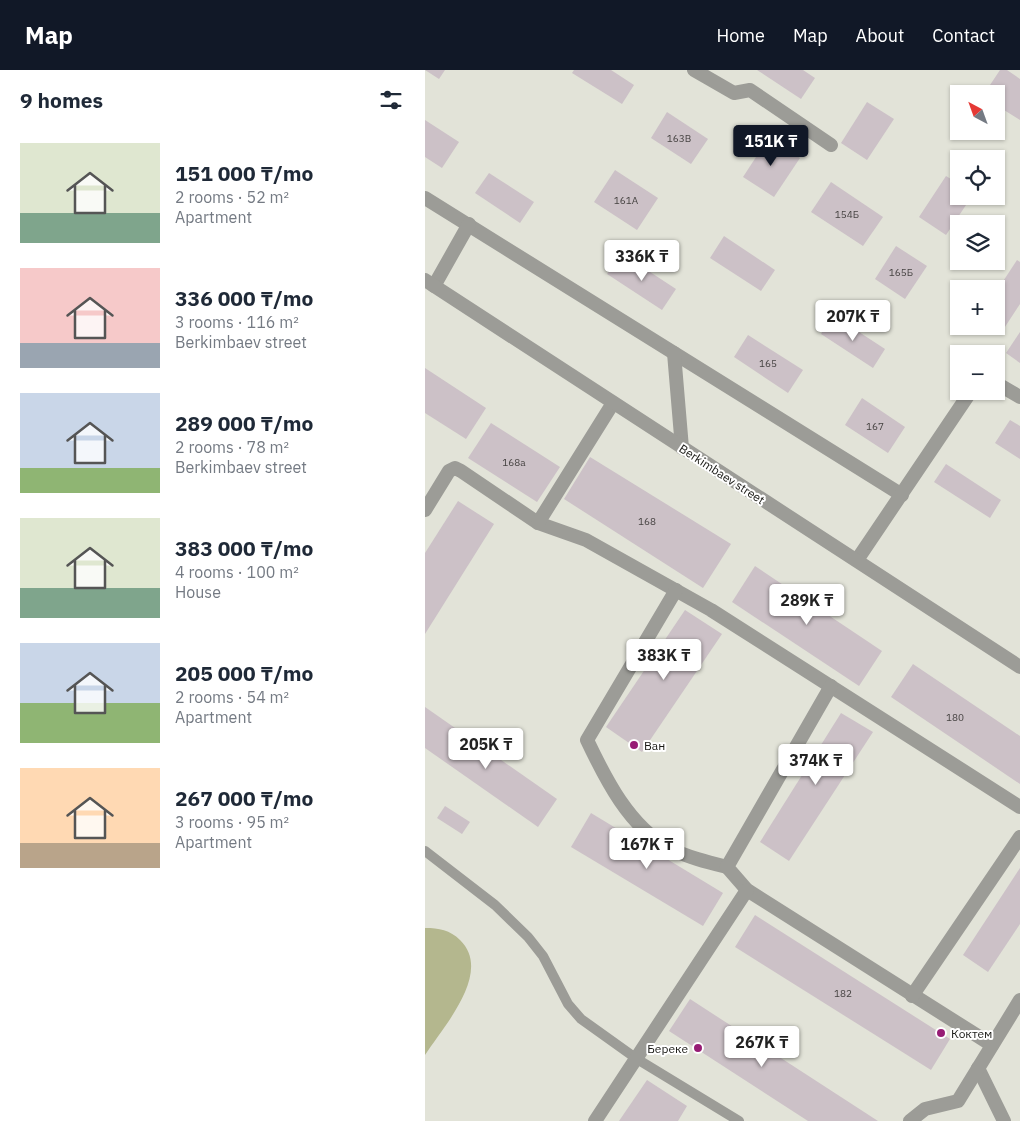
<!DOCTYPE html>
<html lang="en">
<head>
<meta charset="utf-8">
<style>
  body { margin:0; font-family:"IBM Plex Sans",sans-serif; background:#f6f6f7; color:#1f2937; height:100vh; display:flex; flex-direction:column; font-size:19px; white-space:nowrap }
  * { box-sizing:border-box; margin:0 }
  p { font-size:16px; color:#747a83 }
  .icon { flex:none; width:28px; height:28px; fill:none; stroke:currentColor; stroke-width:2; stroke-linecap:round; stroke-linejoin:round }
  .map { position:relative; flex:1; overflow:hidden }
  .side { display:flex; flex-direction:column; background:#fff; width:425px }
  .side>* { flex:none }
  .needle { width:32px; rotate:319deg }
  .fabs { position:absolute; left:525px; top:15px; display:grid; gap:10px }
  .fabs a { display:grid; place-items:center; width:55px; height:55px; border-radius:0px; background:#fff; box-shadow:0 1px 4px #0004; font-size:25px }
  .price { position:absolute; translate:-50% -42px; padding:0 11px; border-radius:5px; background:#fff; color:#222; font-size:16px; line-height:32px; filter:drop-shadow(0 1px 2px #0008) }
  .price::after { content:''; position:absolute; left:50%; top:30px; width:15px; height:11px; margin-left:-8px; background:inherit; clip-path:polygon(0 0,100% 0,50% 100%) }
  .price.selected { background:#111827; color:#fff }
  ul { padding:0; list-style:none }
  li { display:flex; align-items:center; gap:15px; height:125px; padding:0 20px }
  li span { display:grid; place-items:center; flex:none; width:140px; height:100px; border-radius:0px; color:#555 }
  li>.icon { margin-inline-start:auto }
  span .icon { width:60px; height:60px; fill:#fffc; stroke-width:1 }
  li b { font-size:21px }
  h2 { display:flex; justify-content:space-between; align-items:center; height:60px; padding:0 20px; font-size:21px }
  header { display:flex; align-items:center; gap:30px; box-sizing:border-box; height:70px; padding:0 25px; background:#111827; color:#fff }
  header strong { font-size:24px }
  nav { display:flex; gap:28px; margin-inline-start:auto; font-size:18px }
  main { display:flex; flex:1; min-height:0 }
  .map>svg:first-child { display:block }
  .green { fill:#b4b78e }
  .building { fill:#ccc1c7 }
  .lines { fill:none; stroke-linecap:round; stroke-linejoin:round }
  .service { stroke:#9c9c97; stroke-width:10 }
  .minor { stroke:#9c9c97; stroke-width:14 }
  .tertiary { stroke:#9c9c97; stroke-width:14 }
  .poi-dot { fill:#971c75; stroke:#fff; stroke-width:2 }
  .labels { text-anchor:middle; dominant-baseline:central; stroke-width:4; stroke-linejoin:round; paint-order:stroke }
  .number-label { font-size:10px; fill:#464342 }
  .street-label { font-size:12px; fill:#191915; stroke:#fff }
  .poi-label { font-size:12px; fill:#191915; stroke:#fff; text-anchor:start }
</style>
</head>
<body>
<header>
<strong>Map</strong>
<nav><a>Home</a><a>Map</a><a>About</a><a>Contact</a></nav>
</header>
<main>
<section class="side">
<h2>9 homes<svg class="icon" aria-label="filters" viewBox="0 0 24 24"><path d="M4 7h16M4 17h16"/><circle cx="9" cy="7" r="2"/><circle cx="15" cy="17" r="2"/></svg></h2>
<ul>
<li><span style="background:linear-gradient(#dfe7d0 70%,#7fa58c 0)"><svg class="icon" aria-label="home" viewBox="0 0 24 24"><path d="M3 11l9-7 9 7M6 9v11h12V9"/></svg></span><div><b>151 000 ₸/mo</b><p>2 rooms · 52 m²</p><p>Apartment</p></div></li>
<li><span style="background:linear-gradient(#f6c9c9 75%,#9aa5b1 0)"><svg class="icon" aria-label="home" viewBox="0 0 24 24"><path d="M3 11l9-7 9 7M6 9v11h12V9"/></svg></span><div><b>336 000 ₸/mo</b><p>3 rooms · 116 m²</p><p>Berkimbaev street</p></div></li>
<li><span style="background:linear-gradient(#c9d6e8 75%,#8fb573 0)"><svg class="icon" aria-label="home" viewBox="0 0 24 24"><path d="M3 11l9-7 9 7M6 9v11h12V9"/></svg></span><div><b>289 000 ₸/mo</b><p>2 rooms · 78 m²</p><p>Berkimbaev street</p></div></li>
<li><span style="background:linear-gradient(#dfe7d0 70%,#7fa58c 0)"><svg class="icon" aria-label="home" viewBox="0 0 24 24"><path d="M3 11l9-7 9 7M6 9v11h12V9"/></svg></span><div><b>383 000 ₸/mo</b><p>4 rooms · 100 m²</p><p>House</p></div></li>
<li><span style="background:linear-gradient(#c9d6e8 60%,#8fb573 0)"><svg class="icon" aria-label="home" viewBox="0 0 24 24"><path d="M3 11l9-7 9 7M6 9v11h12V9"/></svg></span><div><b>205 000 ₸/mo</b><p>2 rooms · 54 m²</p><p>Apartment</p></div></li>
<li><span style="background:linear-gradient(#ffd9b3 75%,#b9a48a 0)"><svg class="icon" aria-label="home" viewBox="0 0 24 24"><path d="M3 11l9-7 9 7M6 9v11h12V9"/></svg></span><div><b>267 000 ₸/mo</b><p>3 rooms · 95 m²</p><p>Apartment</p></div></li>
</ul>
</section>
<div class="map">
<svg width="595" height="1051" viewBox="0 0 595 1051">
  <rect width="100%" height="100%" fill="#e2e3d8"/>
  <!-- green -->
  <path class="green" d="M 0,858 C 14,858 25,860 35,870 C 68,902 19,956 0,985 Z"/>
  <!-- building -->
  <g class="building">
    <polygon points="0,0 20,0 14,9"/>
    <polygon points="149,0 186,0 209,15 197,34 147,3"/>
    <polygon points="332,0 378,0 390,8 376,29"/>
    <polygon points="575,0 582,0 595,9 595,50 571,35 571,24 559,24"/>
    <polygon points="442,32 469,49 442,90 416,73"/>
    <polygon points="242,42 283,69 266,94 226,68"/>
    <polygon points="0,50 34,72 17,98 0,87"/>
    <polygon points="344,67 375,88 349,127 318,107"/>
    <polygon points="190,100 233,128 212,160 169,132"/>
    <polygon points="64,103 109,132 95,153 50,123"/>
    <polygon points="521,106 534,114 534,126 547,126 521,165 494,147"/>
    <polygon points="406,112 458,147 438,176 386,142"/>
    <polygon points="299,166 350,200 336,221 285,188"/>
    <polygon points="471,176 502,196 480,229 450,209"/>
    <polygon points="196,183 251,219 237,240 182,204"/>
    <polygon points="592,190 595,192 595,234 576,263 566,256 571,256 571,222"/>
    <polygon points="408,245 460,279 448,298 396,264"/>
    <polygon points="595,262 595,293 581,283"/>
    <polygon points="323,265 378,300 363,323 309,287"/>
    <polygon points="0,298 61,338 41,369 0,343"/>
    <polygon points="437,328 480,357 463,383 420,355"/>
    <polygon points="585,350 595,356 595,389 570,373"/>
    <polygon points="66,353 135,397 112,432 43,388"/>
    <polygon points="165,387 306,474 278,518 139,429"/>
    <polygon points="521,394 576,430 565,448 509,412"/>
    <polygon points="33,431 69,454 0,564 0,483"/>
    <polygon points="330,496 457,581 434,616 307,532"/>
    <polygon points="260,540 297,564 217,682 181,657"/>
    <polygon points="488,594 595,666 595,714 466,627"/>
    <polygon points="0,637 132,729 113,757 0,678"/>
    <polygon points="416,643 448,662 364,791 335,772"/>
    <polygon points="20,736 45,752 37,764 12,748"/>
    <polygon points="166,743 298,823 278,856 146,777"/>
    <polygon points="595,798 595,854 563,902 538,885"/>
    <polygon points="330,845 525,969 506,1000 310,877"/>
    <polygon points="265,929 453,1051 383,1051 244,961"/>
    <polygon points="222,1010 262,1036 253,1051 194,1051"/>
  </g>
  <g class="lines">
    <!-- service -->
    <polyline class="service" points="0,781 70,835 103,867 118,886 143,934 156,949 212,989 314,1051"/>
    <!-- minor -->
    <g class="minor">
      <polyline points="269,0 309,23 325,20 406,75"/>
      <polyline points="0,128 477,425"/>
      <polyline points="9,216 44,154"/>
      <polyline points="249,283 257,378"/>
      <polyline points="571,313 595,327"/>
      <polyline points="0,440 24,401 30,398 36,401 113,453 161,470 286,540 595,737"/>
      <polyline points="113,453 188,333"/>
      <polyline points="432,490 546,321"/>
      <path d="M 251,520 L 162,670 C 181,710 204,756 244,778 C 262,787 282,792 302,797"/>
      <polyline points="406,616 302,797 322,820 567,975"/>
      <polyline points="487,926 595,767"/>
      <polyline points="553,998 579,1051"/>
      <polyline points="170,1051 322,820"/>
      <polyline points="485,1051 500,1039 533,1031 595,930"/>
    </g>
    <!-- tertiary -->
    <polyline class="tertiary" points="0,210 595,597"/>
  </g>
  <!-- markers -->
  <g class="poi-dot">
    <circle cx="209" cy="675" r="5"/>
    <circle cx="516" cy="963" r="5"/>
    <circle cx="273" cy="978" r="5"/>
  </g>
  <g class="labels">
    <!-- number labels -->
    <g class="number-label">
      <text x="254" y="68">163В</text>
      <text x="201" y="130">161А</text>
      <text x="422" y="144">154Б</text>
      <text x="476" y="202">165Б</text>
      <text x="343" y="293">165</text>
      <text x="450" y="356">167</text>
      <text x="89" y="392">168а</text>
      <text x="222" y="451">168</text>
      <text x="530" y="647">180</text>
      <text x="418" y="923">182</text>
    </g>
    <!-- street labels -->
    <g class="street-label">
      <text transform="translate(297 404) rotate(33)">Berkimbaev street</text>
    </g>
    <!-- poi labels -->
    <g class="poi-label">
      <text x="219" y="675">Ван</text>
      <text x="526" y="963">Коктем</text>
      <text x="263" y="978" text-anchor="end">Береке</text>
    </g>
  </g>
</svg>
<div class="fabs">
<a><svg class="needle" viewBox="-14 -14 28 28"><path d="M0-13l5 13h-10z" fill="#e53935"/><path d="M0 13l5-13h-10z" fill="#747a83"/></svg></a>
<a><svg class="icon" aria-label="locate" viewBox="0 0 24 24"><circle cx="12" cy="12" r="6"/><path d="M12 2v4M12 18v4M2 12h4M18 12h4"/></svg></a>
<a><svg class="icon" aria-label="layers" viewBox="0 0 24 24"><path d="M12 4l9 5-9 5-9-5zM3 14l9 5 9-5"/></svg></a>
<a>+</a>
<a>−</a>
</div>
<b class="price selected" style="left:346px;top:97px">151K ₸</b>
<b class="price" style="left:217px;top:212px">336K ₸</b>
<b class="price" style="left:428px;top:272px">207K ₸</b>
<b class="price" style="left:382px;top:556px">289K ₸</b>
<b class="price" style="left:239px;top:611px">383K ₸</b>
<b class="price" style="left:61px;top:700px">205K ₸</b>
<b class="price" style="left:391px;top:716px">374K ₸</b>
<b class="price" style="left:222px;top:800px">167K ₸</b>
<b class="price" style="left:337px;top:998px">267K ₸</b>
</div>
</main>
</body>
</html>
